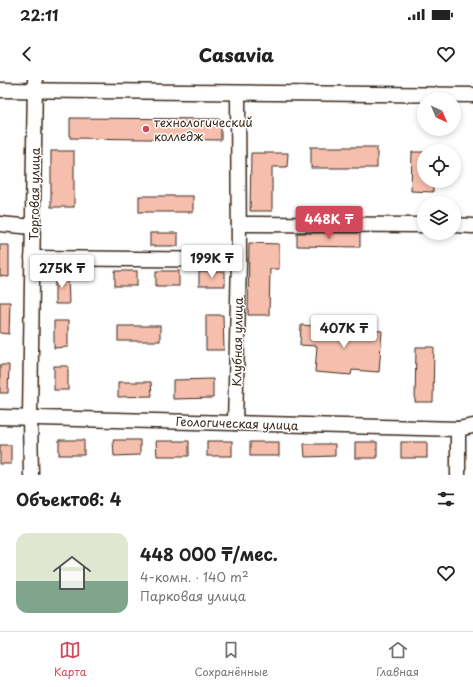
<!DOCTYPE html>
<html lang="ru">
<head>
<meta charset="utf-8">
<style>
  body { margin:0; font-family:"Playpen Sans",sans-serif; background:#f6f6f6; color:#222; height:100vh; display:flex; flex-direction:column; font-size:15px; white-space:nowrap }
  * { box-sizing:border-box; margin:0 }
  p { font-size:13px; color:#767676 }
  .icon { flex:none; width:22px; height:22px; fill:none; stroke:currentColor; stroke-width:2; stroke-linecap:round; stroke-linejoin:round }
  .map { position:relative; height:395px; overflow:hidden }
  .panel { display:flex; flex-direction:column; background:#fff; flex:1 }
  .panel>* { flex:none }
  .needle { width:26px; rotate:136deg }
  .controls { position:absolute; left:417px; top:12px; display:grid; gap:8px }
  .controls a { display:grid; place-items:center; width:44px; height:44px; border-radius:50%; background:#fff; box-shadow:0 2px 6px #0003; font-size:20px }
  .price { position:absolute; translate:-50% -34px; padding:0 9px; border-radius:4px; background:#fff; color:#222; font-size:13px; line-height:26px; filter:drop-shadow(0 1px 2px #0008) }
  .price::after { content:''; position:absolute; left:50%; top:24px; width:12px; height:9px; margin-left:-6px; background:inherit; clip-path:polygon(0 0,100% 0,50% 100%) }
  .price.current { background:#d1495b; color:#fff }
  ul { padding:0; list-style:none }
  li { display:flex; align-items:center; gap:12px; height:100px; padding:0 16px }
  li span { display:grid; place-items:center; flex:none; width:112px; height:80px; border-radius:12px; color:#555 }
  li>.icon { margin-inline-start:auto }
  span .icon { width:48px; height:48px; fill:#fffc; stroke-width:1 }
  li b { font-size:17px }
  h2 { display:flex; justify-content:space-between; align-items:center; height:48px; padding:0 16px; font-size:17px }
  .status { display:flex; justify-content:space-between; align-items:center; height:28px; padding:0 20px; background:#fff; direction:ltr }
  .status svg { height:11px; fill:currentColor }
  header { display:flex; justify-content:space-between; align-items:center; height:52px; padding:0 16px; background:#fff; font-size:18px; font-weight:800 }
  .tab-bar { display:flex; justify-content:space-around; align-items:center; height:56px; border-top:1px solid #e0e0e0; background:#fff; font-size:11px; color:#767676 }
  .tab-bar a { display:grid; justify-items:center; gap:2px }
  .tab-bar .current { color:#d1495b }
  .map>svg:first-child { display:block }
  .building { fill:#f6beac; stroke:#3b2a1e }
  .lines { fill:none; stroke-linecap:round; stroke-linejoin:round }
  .minor-casing { stroke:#3b2a1e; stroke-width:17 }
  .minor { stroke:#fff; stroke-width:14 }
  .poi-dot { fill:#d1495b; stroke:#fff; stroke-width:1.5 }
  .labels { text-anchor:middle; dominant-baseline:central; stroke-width:3; stroke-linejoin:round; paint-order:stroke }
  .poi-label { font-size:12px; fill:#3b2a1e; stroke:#fff; text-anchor:start }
  .street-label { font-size:12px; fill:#3b2a1e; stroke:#fff }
</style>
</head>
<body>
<div class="status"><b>22:11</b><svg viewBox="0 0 49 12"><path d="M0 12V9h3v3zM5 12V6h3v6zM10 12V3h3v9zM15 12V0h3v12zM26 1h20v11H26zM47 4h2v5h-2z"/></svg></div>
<header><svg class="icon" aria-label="back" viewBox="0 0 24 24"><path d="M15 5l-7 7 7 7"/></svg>Casavia<svg class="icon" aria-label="heart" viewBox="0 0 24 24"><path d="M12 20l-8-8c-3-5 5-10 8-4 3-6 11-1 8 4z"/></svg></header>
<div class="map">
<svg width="473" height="395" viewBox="0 0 473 395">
  <rect width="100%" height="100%" fill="#fff"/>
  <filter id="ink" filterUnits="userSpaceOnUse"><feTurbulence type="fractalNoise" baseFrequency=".025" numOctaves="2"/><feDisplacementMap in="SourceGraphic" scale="8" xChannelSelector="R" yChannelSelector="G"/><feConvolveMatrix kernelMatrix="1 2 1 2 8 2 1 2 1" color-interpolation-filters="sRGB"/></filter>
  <g filter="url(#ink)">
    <!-- building -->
    <g class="building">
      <polygon points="70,38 221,39 221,60 70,58"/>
      <rect x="311" y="67" width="66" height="21"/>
      <rect x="51" y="71" width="23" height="56"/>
      <polygon points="412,72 424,72 424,101 433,101 433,112 411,111"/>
      <polygon points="251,73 288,73 287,87 272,87 272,131 250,131"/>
      <rect x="139" y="116" width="54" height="16"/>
      <rect x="150" y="153" width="28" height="13"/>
      <polygon points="297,153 360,153 360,167 297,166"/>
      <polygon points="249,163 279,164 279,189 270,189 269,235 248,235"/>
      <polygon points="0,165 9,165 9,197 0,196"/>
      <rect x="115" y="191" width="22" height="15"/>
      <rect x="156" y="191" width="23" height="15"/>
      <rect x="199" y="192" width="26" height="14"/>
      <polygon points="55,193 68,193 69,224 55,224"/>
      <polygon points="0,222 10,222 9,254 0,253"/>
      <polygon points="206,235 223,235 224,270 206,270"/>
      <polygon points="54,241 68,241 68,267 54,268"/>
      <polygon points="301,245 382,251 379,292 352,290 351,295 315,292 317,266 300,265"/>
      <rect x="118" y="246" width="42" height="15"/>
      <polygon points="416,267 434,267 433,322 415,322"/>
      <polygon points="0,285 9,285 8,313 0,313"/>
      <rect x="54" y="286" width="14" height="24"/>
      <polygon points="213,299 213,318 173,319 173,300"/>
      <polygon points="118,302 151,302 152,316 118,317"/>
      <rect x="59" y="360" width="25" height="15"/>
      <polygon points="113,360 140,360 140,375 114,376"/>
      <polygon points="156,361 189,361 189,376 157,376"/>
      <rect x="207" y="361" width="25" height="15"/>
      <rect x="250" y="362" width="29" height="14"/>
      <rect x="355" y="362" width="22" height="16"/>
      <rect x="401" y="362" width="26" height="16"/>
      <polygon points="304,364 335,364 335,376 305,377"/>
      <rect x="0" y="365" width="11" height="19"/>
    </g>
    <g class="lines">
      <!-- minor casing -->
      <g class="minor-casing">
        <g id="minor">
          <polyline points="0,10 473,15"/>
          <polyline points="0,144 33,147"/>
          <polyline points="239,144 424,145"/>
          <polyline points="454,145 473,146"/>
          <polyline points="32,178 239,180"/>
          <polyline points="0,337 458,349 473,346"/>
          <polyline points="235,343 239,180 238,13"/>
          <polyline points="31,395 30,337 35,0"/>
          <polyline points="458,395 458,349"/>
        </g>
      </g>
      <!-- minor -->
      <use href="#minor" class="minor"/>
    </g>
  </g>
  <!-- markers -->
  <circle class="poi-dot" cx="146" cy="49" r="4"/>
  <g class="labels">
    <!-- poi labels -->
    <g class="poi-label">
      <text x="154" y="42">технологический<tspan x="154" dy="14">колледж</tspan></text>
    </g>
    <!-- street labels -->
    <g class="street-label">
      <text transform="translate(34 114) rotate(-89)">Торговая улица</text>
      <text transform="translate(237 262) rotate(-89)">Клубная улица</text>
      <text transform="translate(237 343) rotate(2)">Геологическая улица</text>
    </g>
  </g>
</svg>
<div class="controls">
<a><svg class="needle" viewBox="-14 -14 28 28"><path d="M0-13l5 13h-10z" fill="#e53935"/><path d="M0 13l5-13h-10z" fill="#767676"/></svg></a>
<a><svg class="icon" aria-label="locate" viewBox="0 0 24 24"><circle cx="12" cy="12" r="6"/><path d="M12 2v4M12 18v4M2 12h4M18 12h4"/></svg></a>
<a><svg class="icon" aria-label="layers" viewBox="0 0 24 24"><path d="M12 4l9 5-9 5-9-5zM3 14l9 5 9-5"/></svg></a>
</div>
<b class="price current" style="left:329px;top:160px">448K ₸</b>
<b class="price" style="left:212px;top:199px">199K ₸</b>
<b class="price" style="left:62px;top:209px">275K ₸</b>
<b class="price" style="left:344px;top:269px">407K ₸</b>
</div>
<section class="panel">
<h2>Объектов: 4<svg class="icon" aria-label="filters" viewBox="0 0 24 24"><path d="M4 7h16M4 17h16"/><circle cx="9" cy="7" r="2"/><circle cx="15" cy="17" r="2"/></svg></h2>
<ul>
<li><span style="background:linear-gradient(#dfe7d0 60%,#7fa58c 0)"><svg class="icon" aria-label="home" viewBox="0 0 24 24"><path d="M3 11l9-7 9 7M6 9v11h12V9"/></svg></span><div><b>448 000 ₸/мес.</b><p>4-комн. · 140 m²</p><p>Парковая улица</p></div><svg class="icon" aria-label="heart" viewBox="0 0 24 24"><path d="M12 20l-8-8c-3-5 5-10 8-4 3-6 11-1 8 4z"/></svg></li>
</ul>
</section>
<nav class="tab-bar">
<a class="current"><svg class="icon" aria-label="map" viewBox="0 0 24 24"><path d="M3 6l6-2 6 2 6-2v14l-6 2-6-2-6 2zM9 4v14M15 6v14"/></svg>Карта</a>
<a><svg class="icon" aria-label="saved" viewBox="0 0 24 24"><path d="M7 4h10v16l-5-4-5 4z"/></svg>Сохранённые</a>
<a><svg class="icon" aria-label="home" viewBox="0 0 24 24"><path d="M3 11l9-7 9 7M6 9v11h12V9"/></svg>Главная</a>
</nav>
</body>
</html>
